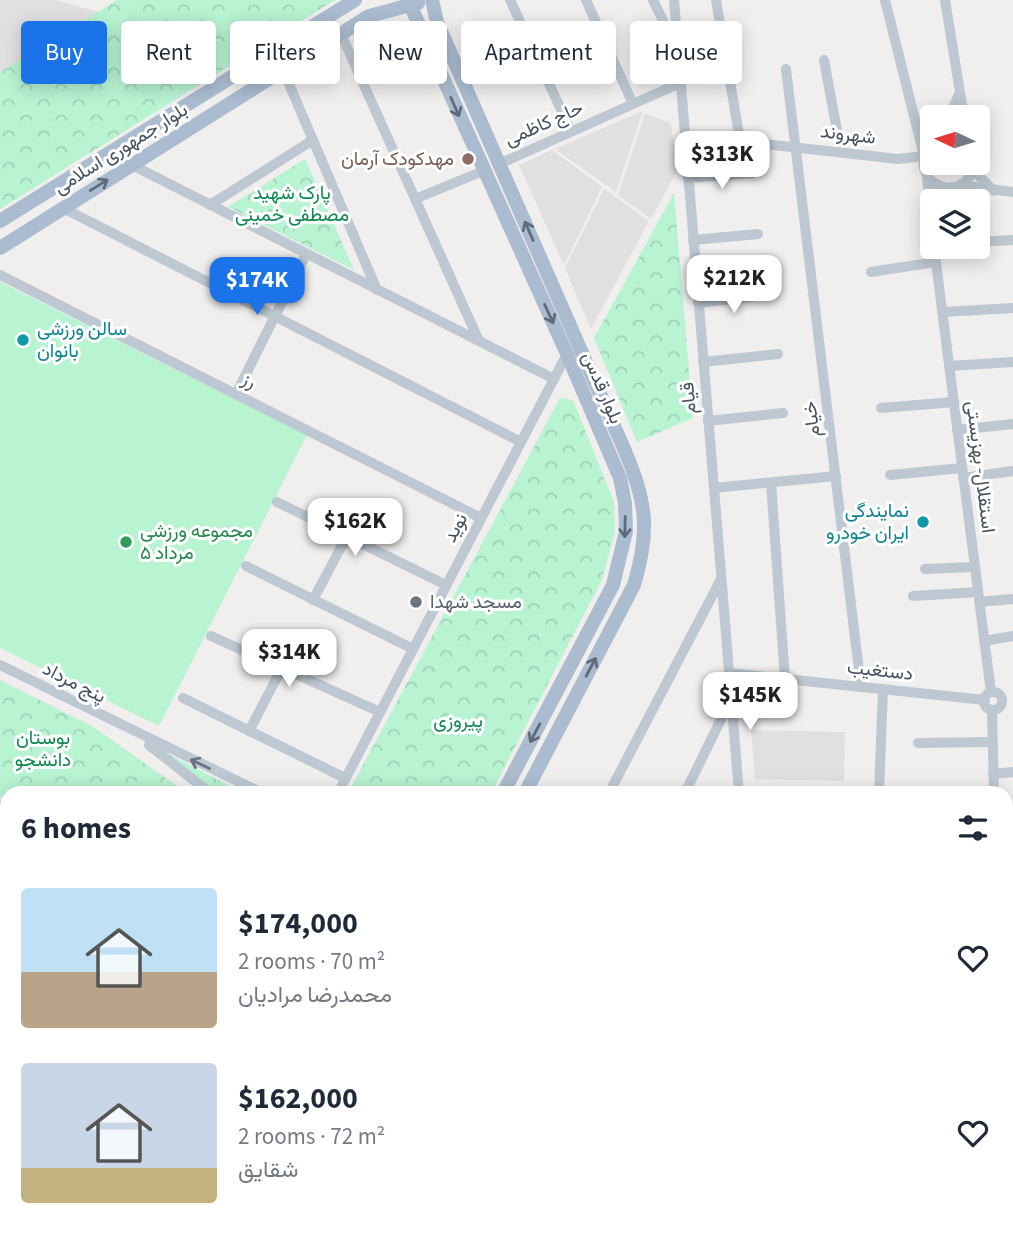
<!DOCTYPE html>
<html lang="en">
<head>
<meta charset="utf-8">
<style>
  body { margin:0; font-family:"Source Sans 3",Vazirmatn,sans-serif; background:#f2f2f3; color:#1f2937; height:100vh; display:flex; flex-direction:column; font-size:26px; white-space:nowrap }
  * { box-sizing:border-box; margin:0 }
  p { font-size:23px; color:#747a83 }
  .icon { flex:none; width:38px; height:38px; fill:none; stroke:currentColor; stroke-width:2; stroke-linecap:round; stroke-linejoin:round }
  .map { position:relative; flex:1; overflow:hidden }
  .drawer { position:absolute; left:0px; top:786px; width:1013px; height:450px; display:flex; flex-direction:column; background:#fff; border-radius:21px 21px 0 0; box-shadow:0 4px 18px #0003 }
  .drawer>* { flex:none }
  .hud { position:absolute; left:21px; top:21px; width:971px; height:63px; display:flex; gap:14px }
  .needle { width:46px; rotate:274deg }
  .controls { position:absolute; left:920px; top:105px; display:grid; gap:14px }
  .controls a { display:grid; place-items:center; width:70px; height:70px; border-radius:7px; background:#fff; box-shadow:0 4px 18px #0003; font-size:35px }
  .price { position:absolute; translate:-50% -60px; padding:0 16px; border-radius:14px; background:#fff; color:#222; font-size:23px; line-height:46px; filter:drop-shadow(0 2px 4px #0008) }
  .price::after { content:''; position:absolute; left:50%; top:42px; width:21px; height:16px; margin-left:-10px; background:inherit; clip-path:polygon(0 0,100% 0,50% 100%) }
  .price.selected { background:#1a73e8; color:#fff }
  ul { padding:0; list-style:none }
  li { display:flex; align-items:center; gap:21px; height:175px; padding:0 21px }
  li span { display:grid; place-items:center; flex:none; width:196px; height:140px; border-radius:7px; color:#555 }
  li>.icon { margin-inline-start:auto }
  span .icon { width:84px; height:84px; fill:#fffc; stroke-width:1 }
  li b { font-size:30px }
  h2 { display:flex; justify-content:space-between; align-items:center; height:84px; padding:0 21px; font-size:30px }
  .chip { padding:0 24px; border-radius:7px; background:#fff; box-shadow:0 4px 18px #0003; font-size:24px; line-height:63px }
  .chip.selected { background:#1a73e8; color:#fff }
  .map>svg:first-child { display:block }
  .education { fill:#e2dfe0 }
  .grass { fill:url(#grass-tufts) }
  .forest { fill:url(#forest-crowns) }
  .garden { fill:#b8f3d2 }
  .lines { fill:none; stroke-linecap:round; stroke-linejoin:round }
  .minor { stroke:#bdc8d2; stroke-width:10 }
  .major { stroke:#abbcd0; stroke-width:14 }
  .oneway { stroke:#5e6b7a }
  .oneway2 { stroke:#697480 }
  .education-dot { fill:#8d6e63; stroke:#fff; stroke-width:2.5 }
  .culture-dot { fill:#0f9aa8; stroke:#fff; stroke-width:2.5 }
  .leisure-dot { fill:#2e9e5b; stroke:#fff; stroke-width:2.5 }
  .worship-dot { fill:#6b7280; stroke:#fff; stroke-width:2.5 }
  .labels { text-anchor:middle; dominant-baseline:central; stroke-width:6; stroke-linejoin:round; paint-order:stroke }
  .street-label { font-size:19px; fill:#45505d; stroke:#fff }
  .education-label { font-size:19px; fill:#785e54; stroke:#fff; text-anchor:end }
  .park-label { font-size:19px; fill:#0e8650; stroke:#fff }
  .culture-label { font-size:19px; fill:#0d838f; stroke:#fff; text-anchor:start }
  .leisure-label { font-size:19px; fill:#27864d; stroke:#fff; text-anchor:start }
  .worship-label { font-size:19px; fill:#5b616d; stroke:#fff; text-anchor:start }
</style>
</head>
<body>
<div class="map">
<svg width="1013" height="1234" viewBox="0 0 1013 1234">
  <defs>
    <pattern id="grass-tufts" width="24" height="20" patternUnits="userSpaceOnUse" patternTransform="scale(1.75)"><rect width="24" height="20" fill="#b8f3d2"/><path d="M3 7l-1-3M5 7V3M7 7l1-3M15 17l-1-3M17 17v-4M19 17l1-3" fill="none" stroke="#a0d2b7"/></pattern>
    <pattern id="forest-crowns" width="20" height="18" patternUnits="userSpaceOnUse" patternTransform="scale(1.75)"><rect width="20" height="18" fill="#b8f3d2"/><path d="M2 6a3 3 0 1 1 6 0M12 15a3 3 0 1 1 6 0" fill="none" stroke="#a0d2b7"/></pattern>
  </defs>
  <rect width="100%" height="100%" fill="#f1eeee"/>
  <!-- education -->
  <g class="education">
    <polygon points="0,0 56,0 99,12 0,72"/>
    <polygon points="643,111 616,192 555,149"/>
    <polygon points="645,114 671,123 677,171 651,219 618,195"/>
    <polygon points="552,150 602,187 564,265 519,165"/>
    <polygon points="604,189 649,221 591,329 565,268"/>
    <polygon points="751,730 845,732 844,781 755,779"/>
  </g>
  <!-- grass -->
  <polygon class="grass" points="161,750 243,793 218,793"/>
  <!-- forest -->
  <g class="forest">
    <polygon points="117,0 335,0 0,209 0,72"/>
    <polygon points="305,159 354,270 228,207"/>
    <polygon points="674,193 693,418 637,442 594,338"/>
    <polygon points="560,398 573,400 614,502 615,531 602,580 491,793 348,793"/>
    <polygon points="0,680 92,726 187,793 7,793 7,799 0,796"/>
  </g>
  <!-- garden -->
  <polygon class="garden" points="0,282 307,435 159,726 0,648"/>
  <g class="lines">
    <!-- minor -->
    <g class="minor">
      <polyline points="510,0 571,131"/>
      <polyline points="586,0 633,104"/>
      <polyline points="653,0 675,45"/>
      <polyline points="674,0 739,793"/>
      <polyline points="716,0 740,140"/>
      <polyline points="945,0 964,117"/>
      <polyline points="341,34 479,341"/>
      <polyline points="824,60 841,152"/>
      <polyline points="786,69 861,687"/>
      <polyline points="283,70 377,290"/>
      <polyline points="949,117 959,94"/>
      <polyline points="685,135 898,159 924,156 885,0"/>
      <path d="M 933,142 C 899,179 966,212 974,163"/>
      <polyline points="499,164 680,83"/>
      <polyline points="132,165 554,379"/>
      <polyline points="973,170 994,191"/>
      <polyline points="927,177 933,238"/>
      <polyline points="688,178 753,173"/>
      <polyline points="961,185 1013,192"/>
      <polyline points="415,199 483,171"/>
      <polyline points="210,205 313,140"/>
      <polyline points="63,208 521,442"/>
      <polyline points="693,240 758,234"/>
      <polyline points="978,242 1013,240"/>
      <polyline points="934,247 991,692"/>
      <polyline points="871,272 936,262"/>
      <polyline points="0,275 481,518"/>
      <polyline points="698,303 765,295"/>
      <polyline points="942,312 1013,308"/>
      <polyline points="703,362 778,354"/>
      <polyline points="949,366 1013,362"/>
      <polyline points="236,394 306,254"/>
      <polyline points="881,408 954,402"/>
      <polyline points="708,421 783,413"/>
      <polyline points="957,430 1013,424"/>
      <polyline points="890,475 962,468"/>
      <polyline points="963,478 1013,471"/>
      <polyline points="771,483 785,679"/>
      <polyline points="714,488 836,476"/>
      <polyline points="277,502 446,585"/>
      <polyline points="246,566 413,649"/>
      <polyline points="925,569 975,567"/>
      <polyline points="913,596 978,592"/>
      <polyline points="313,600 347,536"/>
      <polyline points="979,602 1013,599"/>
      <polyline points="211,636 380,712"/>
      <polyline points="984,641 1013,636"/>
      <polyline points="0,665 262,793"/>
      <polyline points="729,673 985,700"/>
      <circle cx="993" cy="701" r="9"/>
      <polyline points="183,698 345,778"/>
      <polyline points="992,710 994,793"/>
      <polyline points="249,731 282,668"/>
      <polyline points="918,743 992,742"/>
      <polyline points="149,745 210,793"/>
      <polyline points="993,774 1013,772"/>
      <polyline points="338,793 567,354"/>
      <polyline points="609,793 721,579"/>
      <polyline points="685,793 730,701"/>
      <polyline points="879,793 883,689"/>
      <polyline points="0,966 7,957"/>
      <polyline points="1006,989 1013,989"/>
      <polyline points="0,1033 7,1039"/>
      <polyline points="1006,1063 1013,1064"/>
      <polyline points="1006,1095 1013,1096"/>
      <polyline points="0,1118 2,1119"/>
      <polyline points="0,1173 7,1167"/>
      <polyline points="1006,1199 1013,1200"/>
      <polyline points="51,1228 54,1234"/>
      <polyline points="199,1228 204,1234"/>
      <polyline points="573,1228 592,1234"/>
      <polyline points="773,1228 775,1234"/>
      <polyline points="6,1234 14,1228"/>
      <polyline points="93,1234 99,1228"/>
      <polyline points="235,1234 241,1228"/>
      <polyline points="449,1234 451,1228"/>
      <polyline points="476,1234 476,1233"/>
      <polyline points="514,1234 516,1228"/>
      <polyline points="525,1234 527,1228"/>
      <polyline points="563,1234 565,1228"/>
      <polyline points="732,1234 734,1228"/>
      <polyline points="970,1234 971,1228"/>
    </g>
    <!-- major -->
    <g class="major">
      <polyline points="408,0 567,354 620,478 625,503 626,531 613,585 503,793"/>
      <path d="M 432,0 L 437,22 L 625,451 C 647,503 650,531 634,585 L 525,793"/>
      <polyline points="0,221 355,0"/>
      <polyline points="0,248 369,16 418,3"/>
      <polyline points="0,808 7,812"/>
      <polyline points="0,825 7,828"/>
      <polyline points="814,1228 826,1234"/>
      <polyline points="859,1228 870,1234"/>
      <polyline points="361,1234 367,1228"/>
      <polyline points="383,1234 388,1228"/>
    </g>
  </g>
  <!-- one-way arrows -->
  <defs><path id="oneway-shaft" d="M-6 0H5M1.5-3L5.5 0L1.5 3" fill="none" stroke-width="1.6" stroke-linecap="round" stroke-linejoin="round" transform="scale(1.75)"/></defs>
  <g class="oneway">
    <use href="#oneway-shaft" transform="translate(455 107) rotate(66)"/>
    <use href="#oneway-shaft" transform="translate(99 185) rotate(-32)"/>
    <use href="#oneway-shaft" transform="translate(529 231) rotate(-114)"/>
    <use href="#oneway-shaft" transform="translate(549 314) rotate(65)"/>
    <use href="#oneway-shaft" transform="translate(625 527) rotate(91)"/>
    <use href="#oneway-shaft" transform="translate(591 667) rotate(-62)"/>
    <use href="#oneway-shaft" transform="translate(535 733) rotate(118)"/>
  </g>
  <use class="oneway2" href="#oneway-shaft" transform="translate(200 764) rotate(-155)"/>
  <!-- markers -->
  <circle class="education-dot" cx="468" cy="159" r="7"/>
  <g class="culture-dot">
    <circle cx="23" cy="340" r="7"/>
    <circle cx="923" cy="522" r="7"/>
  </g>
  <circle class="leisure-dot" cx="126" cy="542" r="7"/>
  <circle class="worship-dot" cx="416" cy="602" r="7"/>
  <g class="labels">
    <!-- street labels -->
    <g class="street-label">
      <text transform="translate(544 124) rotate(-24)">حاج کاظمی</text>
      <text transform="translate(848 135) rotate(7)">شهروند</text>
      <text transform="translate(121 149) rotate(-32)">بلوار جمهوری اسلامی</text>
      <text transform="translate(249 381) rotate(27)">رز</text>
      <text transform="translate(602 388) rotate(67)">بلوار قدس</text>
      <text transform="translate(689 398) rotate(-95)">قیام</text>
      <text transform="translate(812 419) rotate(-97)">خیام</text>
      <text transform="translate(980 467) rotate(83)">استقلال- بهزیستی</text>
      <text transform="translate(456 528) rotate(-62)">نوید</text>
      <text transform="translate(880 671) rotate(6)">دستغیب</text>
      <text transform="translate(74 683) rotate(27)">پنج مرداد</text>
    </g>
    <!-- education labels -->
    <g class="education-label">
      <text x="454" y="159">مهدکودک آرمان</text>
    </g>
    <!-- park labels -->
    <g class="park-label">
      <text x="292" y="193">پارک شهید<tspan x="292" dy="22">مصطفی خمینی</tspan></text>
      <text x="458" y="721">پیروزی</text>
      <text x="43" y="738">بوستان<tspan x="43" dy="22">دانشجو</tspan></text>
    </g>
    <!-- culture labels -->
    <g class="culture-label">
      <text x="37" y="329">سالن ورزشی<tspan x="37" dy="22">بانوان</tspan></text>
      <text x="909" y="511" text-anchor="end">نمایندگی<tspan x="909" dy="22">ایران خودرو</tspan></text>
    </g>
    <!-- leisure labels -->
    <g class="leisure-label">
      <text x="140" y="531">مجموعه ورزشی<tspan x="140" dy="22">۵ مرداد</tspan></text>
    </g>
    <!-- worship labels -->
    <g class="worship-label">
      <text x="430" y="602">مسجد شهدا</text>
    </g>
  </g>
</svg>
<div class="controls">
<a><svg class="needle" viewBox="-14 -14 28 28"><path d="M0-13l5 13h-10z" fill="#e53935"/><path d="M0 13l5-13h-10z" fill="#747a83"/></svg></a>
<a><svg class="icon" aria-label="layers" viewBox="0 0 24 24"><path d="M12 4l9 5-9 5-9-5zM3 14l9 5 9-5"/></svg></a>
</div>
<b class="price" style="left:722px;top:191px">$313K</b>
<b class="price" style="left:734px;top:315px">$212K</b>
<b class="price selected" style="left:257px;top:317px">$174K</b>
<b class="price" style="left:355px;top:558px">$162K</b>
<b class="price" style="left:289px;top:689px">$314K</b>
<b class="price" style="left:750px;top:732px">$145K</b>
<div class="hud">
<a class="chip selected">Buy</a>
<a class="chip">Rent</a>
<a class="chip">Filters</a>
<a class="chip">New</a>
<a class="chip">Apartment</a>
<a class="chip">House</a>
</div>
<section class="drawer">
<h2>6 homes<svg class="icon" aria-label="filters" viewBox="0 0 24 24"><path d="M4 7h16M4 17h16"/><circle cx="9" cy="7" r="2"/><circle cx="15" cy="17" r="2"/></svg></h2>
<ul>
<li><span style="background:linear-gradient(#bfe0f5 60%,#b9a48a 0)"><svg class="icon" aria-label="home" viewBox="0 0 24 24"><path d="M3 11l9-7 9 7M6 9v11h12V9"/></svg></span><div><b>$174,000</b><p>2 rooms · 70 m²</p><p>محمدرضا مرادیان</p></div><svg class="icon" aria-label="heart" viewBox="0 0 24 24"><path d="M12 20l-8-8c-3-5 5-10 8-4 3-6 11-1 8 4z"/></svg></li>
<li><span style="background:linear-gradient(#c9d6e8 75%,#c2b280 0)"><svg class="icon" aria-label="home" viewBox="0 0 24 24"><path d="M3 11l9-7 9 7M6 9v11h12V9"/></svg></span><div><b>$162,000</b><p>2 rooms · 72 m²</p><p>شقایق</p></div><svg class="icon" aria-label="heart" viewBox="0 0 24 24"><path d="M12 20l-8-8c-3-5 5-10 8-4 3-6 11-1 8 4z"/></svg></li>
</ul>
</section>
</div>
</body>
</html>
